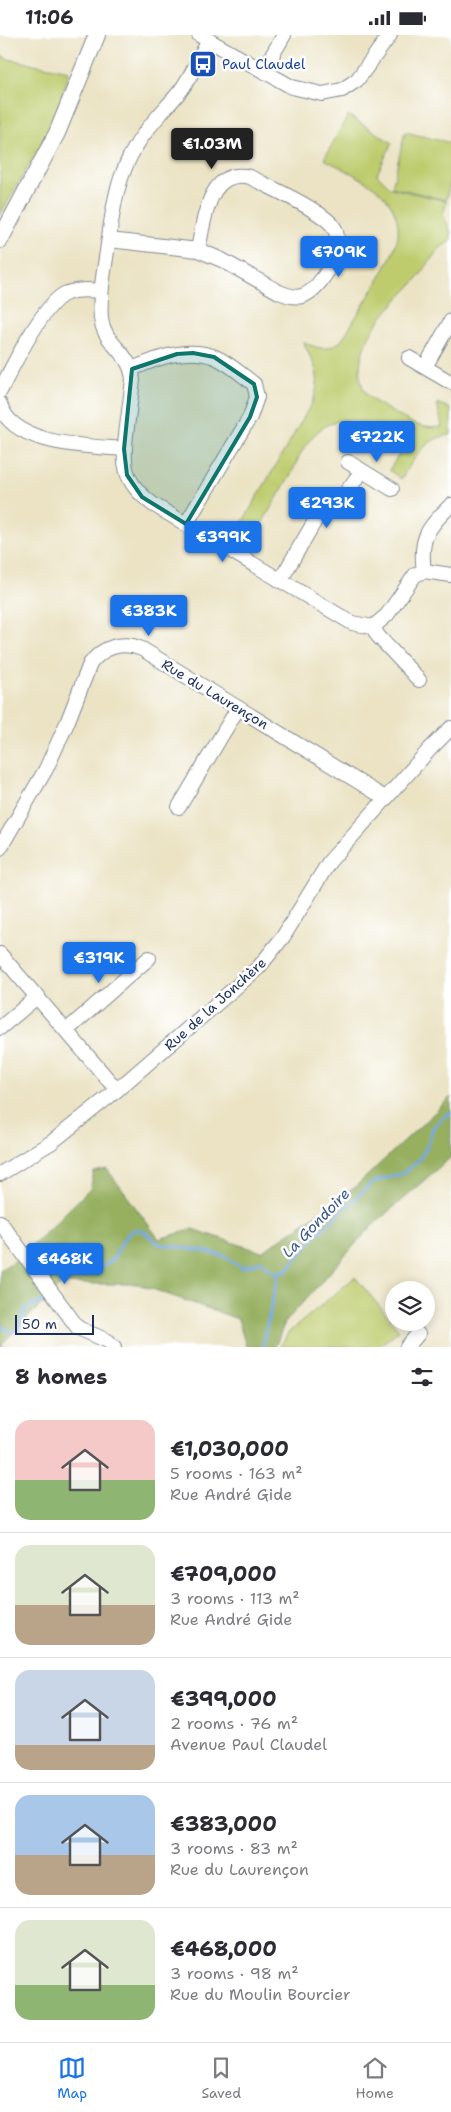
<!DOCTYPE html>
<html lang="en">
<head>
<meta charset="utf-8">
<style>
  body { margin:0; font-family:"Shantell Sans",sans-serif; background:#f2f2f3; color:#2b2b33; height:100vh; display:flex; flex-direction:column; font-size:19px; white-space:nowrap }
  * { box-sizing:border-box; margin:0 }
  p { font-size:16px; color:#7c7c81 }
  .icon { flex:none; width:28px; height:28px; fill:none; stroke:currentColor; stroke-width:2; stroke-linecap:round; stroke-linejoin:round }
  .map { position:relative; height:1312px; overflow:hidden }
  .side { display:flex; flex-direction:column; background:#fff; flex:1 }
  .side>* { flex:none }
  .tools { position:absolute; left:385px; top:1246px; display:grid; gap:10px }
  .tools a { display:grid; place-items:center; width:50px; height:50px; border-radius:50%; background:#fff; box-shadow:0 2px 12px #0003; font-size:25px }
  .scale { position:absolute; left:15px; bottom:12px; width:79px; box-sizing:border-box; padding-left:5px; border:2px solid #1b2f5e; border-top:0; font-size:14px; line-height:18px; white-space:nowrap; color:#1b2f5e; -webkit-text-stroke:4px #fff; paint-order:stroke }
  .price { position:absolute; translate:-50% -42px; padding:0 11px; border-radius:5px; background:#1a73e8; color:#fff; font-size:16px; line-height:32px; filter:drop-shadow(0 1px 2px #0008) }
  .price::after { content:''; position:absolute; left:50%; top:30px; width:15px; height:11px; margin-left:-8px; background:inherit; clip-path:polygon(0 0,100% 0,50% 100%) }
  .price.active { background:#222; color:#fff }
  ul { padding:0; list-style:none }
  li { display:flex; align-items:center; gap:15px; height:125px; padding:0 15px }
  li+li { border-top:1px solid #e1e1e2 }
  li span { display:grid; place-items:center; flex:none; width:140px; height:100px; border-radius:15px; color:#555 }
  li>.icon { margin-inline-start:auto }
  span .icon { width:60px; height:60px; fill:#fffc; stroke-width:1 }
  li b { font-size:21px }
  h2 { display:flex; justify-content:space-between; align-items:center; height:60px; padding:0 15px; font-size:21px }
  .status { display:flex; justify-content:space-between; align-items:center; height:35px; padding:0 25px; background:#fff; direction:ltr }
  .status svg { height:14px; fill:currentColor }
  .tabs { display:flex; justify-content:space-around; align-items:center; height:70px; border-top:1px solid #e1e1e2; background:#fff; font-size:14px; color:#7c7c81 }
  .tabs a { display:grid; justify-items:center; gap:2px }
  .tabs .active { color:#1a73e8 }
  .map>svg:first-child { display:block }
  .green { fill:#becc6e; stroke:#6c7e66 }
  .forest { fill:#96b061; stroke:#587060 }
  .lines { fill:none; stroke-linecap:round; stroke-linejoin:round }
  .stream { stroke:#77a9e2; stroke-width:3 }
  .minor-casing { stroke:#838991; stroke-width:16 }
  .major-casing { stroke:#838991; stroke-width:18 }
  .minor { stroke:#fff; stroke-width:14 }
  .major { stroke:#fff; stroke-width:16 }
  .marked { fill:#0f766e; fill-opacity:0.2; stroke:#0f766e; stroke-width:4; stroke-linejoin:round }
  .labels { text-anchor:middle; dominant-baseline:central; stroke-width:5; stroke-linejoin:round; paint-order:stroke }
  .transit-label { font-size:14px; fill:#164399; stroke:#fff; text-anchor:start }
  .street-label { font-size:14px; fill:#1b2f5e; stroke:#fff }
  .water-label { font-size:15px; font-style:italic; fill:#3b5a8c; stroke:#fff }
</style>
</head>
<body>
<div class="status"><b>11:06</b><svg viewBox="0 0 49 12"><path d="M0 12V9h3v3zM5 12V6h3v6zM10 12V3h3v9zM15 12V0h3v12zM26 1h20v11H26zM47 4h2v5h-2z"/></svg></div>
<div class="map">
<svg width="451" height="1312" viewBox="0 0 451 1312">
  <rect width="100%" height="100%" fill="#fff"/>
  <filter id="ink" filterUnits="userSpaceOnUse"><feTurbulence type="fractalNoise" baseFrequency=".02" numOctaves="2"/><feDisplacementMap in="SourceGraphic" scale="10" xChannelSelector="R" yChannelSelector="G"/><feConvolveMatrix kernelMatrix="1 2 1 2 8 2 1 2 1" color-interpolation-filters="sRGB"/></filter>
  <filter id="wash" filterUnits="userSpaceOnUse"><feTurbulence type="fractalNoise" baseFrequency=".0096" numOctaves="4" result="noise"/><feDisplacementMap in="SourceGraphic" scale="20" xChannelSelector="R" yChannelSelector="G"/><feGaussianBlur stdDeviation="1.12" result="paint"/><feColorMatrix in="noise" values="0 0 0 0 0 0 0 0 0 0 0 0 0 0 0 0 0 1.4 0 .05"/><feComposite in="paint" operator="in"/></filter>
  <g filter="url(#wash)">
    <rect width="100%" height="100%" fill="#ebe3c4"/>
    <!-- green -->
    <g class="green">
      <polygon points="0,20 8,24 69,36 56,84 0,180"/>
      <path d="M 348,80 L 392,108 L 377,139 L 391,153 L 447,166 L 443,179 L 451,197 L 451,206 C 434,214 429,230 418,243 C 394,270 362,294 360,334 C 359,342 362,353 367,359 C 374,367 384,372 392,377 C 410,387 421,395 442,392 L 437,368 L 451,374 L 451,400 C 424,403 415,423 401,444 L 389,435 L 404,412 C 369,385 333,368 304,413 C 298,422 295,432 290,441 C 275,466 260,491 246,517 L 231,507 L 312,368 C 323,341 315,332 303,307 C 320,314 327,317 342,305 C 355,282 396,222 398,200 C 399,189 396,179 391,170 C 377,148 346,136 324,124 Z"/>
      <polygon points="405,97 451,108 451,145 446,165 392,152"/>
      <polygon points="355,1242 399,1295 378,1312 280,1312 288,1298"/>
    </g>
    <!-- forest -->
    <polygon class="forest" points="451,1062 451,1122 373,1190 285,1287 275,1312 246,1312 238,1284 138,1249 62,1249 2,1309 3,1312 0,1312 0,1235 19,1223 90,1154 94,1137 107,1134 159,1204 192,1194 262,1217 354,1153"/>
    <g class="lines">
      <!-- stream -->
      <g class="stream">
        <polyline points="60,1250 65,1236 72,1228 101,1233 113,1224 125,1202 133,1195 142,1195 159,1209 209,1217 226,1222 242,1233 262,1226 275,1238 287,1235 315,1201 373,1147 403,1138 419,1125 428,1110 433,1092 447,1079 451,1078"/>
        <polyline points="0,1290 10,1297 19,1295 25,1274 46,1265"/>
        <polyline points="262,1312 279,1237"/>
      </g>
    </g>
  </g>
  <g filter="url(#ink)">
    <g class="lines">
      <!-- minor casing -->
      <g class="minor-casing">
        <g id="minor">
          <polyline points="199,0 292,52 322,59 342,55 357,45 390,0"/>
          <path d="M 209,5 C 200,22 192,40 181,55 C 166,74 148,90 136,111 C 114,146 112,184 106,223 C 103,243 99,264 101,283 C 104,311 131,316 133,345 C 131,361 129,376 127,392 C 122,428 122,447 154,470 L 352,588 L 373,592"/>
          <polyline points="263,36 284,0"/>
          <path d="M 109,205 L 198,215 L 222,225 L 279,257 C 286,260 295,263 302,261 C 322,255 347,209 333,191 C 321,175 269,152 250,142 C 208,132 204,186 198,215"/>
          <polyline points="409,323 450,347"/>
          <polyline points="425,332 451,286"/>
          <path d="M 132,334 C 157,323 188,311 215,322 C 229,328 242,340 254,349 L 257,362 L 250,382 L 186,489"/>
          <path d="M 0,356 C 11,334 45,265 67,258 C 78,254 90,255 101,256"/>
          <path d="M 0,369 C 12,411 88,411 124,414"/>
          <polyline points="348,427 392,454"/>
          <path d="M 424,536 C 419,503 428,492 451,470"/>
          <polyline points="280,546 316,484 330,471 344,460 362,436"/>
          <polyline points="373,592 387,580 415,540 424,536 451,540"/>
          <polyline points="373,592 378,601 419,645"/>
          <polyline points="179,772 238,673"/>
          <path d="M 0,813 L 46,734 L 67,688 L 90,629 C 103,611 123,606 142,614 L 385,763"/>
          <polyline points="0,919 117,1055"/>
          <polyline points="0,993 38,961"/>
          <polyline points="67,995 149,923"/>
          <polyline points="0,1139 52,1107 117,1055 259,932 283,902 329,827 430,714 451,693"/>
          <polyline points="0,1187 78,1293 108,1306 114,1312"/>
          <polyline points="407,1312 418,1299"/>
        </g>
      </g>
      <!-- major casing -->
      <g class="major-casing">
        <polyline id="major" points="0,205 57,98 97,0"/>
      </g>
      <!-- minor -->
      <use href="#minor" class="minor"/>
      <!-- major -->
      <use href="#major" class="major"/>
    </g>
  </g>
  <!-- marked area -->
  <path class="marked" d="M 193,318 L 214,322 L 254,349 L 257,362 L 250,382 L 186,489 L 142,462 L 127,440 L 124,414 L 132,334 L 177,319 Z"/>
  <!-- icons -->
  <defs>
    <g id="bus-square" transform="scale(1.4375)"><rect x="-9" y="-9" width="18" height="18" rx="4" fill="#1a4fb4" stroke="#fff"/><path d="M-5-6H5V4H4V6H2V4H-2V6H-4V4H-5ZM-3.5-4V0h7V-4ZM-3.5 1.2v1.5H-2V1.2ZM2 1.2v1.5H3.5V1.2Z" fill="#fff"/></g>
  </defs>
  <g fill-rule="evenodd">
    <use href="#bus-square" x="203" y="29"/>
  </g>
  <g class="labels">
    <!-- transit labels -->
    <g class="transit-label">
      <text x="222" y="29">Paul Claudel</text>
    </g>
    <!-- street labels -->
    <g class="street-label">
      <text transform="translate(215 659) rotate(31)">Rue du Laurençon</text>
      <text transform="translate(215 969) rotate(-42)">Rue de la Jonchère</text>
    </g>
    <!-- water labels -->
    <g class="water-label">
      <text transform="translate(316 1188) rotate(-46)">La Gondoire</text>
    </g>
  </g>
</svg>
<div class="tools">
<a><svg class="icon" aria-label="layers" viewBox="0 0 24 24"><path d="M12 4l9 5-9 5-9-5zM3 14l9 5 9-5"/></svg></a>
</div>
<div class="scale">50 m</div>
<b class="price active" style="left:212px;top:135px">€1.03M</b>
<b class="price" style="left:339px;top:243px">€709K</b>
<b class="price" style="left:377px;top:428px">€722K</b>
<b class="price" style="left:327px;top:494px">€293K</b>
<b class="price" style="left:223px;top:528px">€399K</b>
<b class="price" style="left:149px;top:602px">€383K</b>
<b class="price" style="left:99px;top:949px">€319K</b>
<b class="price" style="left:65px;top:1250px">€468K</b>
</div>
<section class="side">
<h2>8 homes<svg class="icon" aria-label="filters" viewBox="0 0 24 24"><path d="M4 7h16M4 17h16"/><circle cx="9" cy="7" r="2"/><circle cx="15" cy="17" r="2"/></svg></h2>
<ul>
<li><span style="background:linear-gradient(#f6c9c9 60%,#8fb573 0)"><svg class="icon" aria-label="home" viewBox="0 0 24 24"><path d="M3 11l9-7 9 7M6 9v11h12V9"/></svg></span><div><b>€1,030,000</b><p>5 rooms · 163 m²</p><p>Rue André Gide</p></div></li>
<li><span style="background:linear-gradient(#dfe7d0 60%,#b9a48a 0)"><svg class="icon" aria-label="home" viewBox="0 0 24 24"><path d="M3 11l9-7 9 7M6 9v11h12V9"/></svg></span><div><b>€709,000</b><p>3 rooms · 113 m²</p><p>Rue André Gide</p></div></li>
<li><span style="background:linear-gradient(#c9d6e8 75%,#b9a48a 0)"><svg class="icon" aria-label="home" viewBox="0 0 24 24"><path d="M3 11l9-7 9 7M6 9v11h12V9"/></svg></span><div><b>€399,000</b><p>2 rooms · 76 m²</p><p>Avenue Paul Claudel</p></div></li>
<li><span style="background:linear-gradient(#a9c7e8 60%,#b9a48a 0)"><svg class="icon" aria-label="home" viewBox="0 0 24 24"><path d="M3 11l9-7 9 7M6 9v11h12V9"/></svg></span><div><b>€383,000</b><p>3 rooms · 83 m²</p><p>Rue du Laurençon</p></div></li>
<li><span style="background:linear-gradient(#dfe7d0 65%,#8fb573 0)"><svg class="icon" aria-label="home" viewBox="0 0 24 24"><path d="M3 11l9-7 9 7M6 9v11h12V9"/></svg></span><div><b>€468,000</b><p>3 rooms · 98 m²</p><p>Rue du Moulin Bourcier</p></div></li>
</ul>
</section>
<nav class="tabs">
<a class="active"><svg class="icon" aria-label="map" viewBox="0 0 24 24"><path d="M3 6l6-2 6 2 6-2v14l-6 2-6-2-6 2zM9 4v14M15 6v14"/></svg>Map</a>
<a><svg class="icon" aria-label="saved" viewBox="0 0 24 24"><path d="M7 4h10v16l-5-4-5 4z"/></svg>Saved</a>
<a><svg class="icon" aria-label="home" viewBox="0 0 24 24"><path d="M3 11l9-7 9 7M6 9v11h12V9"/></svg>Home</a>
</nav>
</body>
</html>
